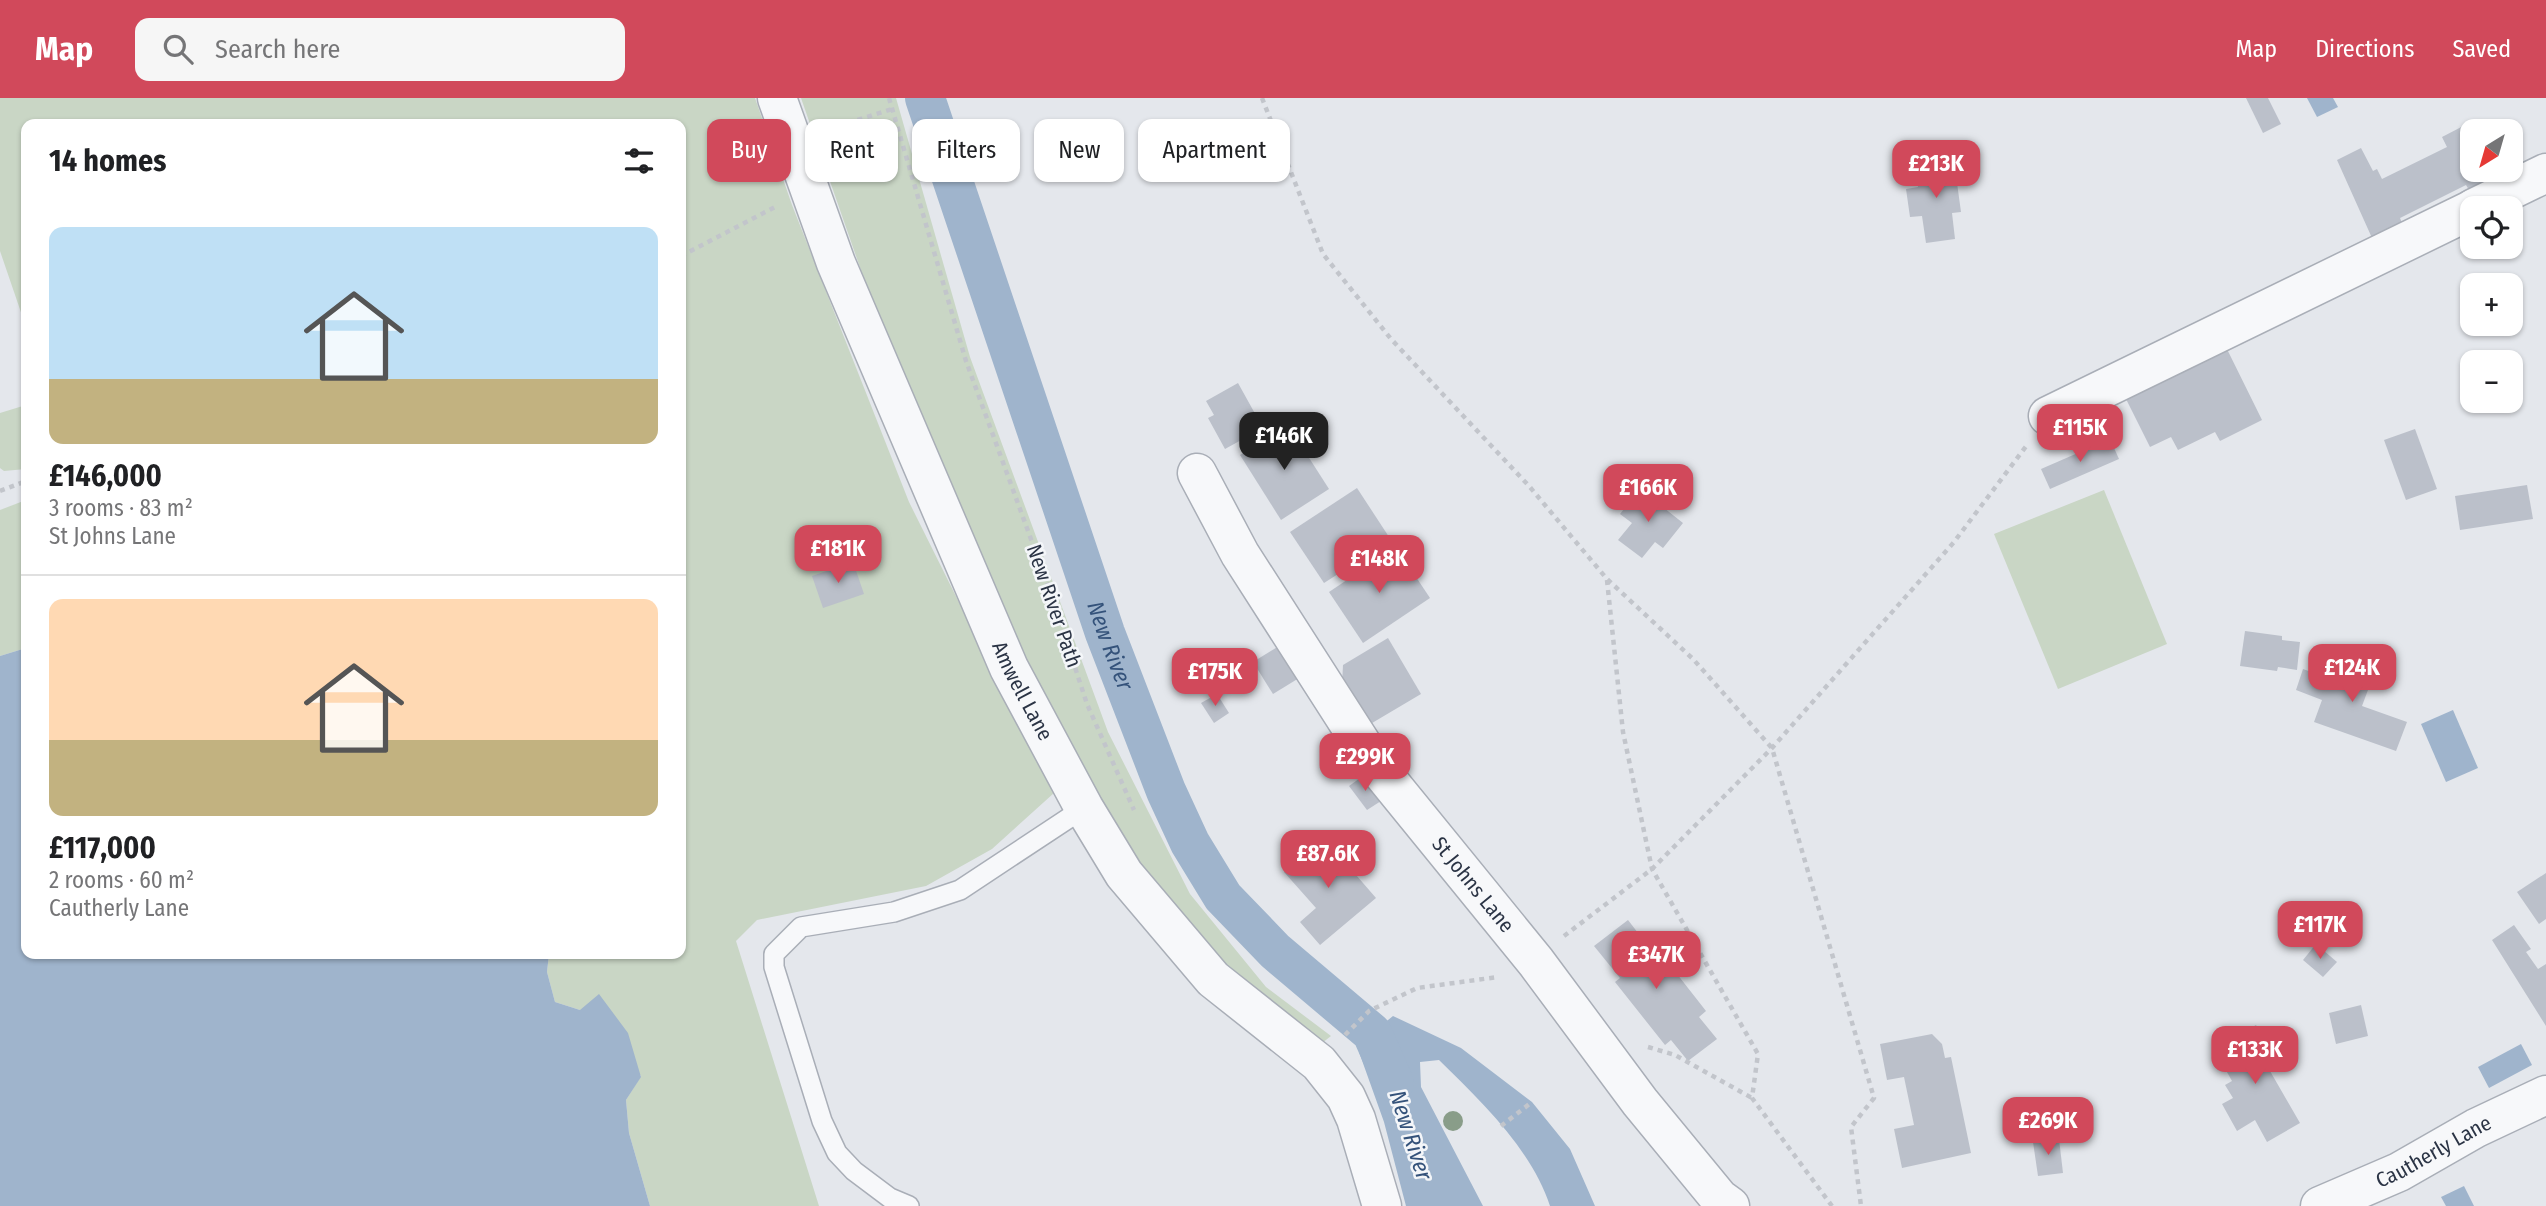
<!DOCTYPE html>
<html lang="en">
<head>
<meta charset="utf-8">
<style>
  body { margin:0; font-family:"Fira Sans Condensed",sans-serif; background:#f6f6f6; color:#202124; height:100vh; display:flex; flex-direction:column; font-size:26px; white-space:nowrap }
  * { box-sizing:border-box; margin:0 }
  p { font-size:23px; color:#757577 }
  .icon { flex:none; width:38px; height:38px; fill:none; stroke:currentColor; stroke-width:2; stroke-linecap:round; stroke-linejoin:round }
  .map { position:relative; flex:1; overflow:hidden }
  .sheet { position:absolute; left:21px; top:21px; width:665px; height:840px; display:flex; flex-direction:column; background:#fff; border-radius:14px; box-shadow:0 2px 5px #0004 }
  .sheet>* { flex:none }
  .banner { position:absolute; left:707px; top:21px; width:665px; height:63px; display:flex; gap:14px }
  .needle { width:46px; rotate:217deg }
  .buttons { position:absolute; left:2460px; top:21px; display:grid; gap:14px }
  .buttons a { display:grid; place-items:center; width:63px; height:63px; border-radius:14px; background:#fff; box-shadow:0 2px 5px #0004; font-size:35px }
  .price { position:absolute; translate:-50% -60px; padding:0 16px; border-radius:14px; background:#d1495b; color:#fff; font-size:23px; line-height:46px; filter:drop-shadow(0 2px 4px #0008) }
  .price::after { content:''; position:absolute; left:50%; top:42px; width:21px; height:16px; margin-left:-10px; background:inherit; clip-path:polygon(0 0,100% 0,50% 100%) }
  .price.current { background:#222; color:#fff }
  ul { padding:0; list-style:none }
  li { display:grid; align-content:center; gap:14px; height:371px; padding:0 28px }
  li+li { border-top:2px solid #e0e0e0 }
  li span { display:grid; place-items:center; height:217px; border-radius:14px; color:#555 }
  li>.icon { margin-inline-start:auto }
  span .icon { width:126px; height:126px; fill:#fffc; stroke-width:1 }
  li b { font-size:30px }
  h2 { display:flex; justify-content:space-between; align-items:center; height:84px; padding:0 28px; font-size:30px }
  .tag { padding:0 24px; border-radius:14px; background:#fff; box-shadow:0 2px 5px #0004; font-size:24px; line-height:63px }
  .tag.current { background:#d1495b; color:#fff }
  header { display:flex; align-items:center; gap:42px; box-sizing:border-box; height:98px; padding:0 35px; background:#d1495b; color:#fff }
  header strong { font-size:33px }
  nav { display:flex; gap:38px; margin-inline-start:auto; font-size:24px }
  .search { width:490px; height:63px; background:#f6f6f6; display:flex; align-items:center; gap:18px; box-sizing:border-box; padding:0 24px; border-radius:14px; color:#757577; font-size:26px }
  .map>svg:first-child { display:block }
  .green { fill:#c9d6c5 }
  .water { fill:#9fb4cc }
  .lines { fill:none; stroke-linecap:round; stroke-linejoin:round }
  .canal { stroke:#9fb4cc; stroke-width:40 }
  .building { fill:#bbc0ca }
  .service-casing { stroke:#a9aeb7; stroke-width:22 }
  .minor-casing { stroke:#a9aeb7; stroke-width:41 }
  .path { stroke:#c2c5cb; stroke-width:4.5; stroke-dasharray:5 5; stroke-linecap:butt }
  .service { stroke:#f7f8fa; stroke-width:19 }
  .minor { stroke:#f7f8fa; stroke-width:38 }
  .tree { fill:#899d89 }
  .labels { text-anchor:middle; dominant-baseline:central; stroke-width:5; stroke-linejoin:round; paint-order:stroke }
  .street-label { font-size:21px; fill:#2b3445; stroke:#f4f6f9 }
  .water-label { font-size:23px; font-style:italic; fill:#34527a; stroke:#f4f6f9 }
</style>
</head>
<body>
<header>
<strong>Map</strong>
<div class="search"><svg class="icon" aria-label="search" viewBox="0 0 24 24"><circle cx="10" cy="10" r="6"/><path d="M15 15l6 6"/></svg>Search here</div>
<nav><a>Map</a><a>Directions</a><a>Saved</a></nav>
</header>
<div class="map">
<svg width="2546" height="1108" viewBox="0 0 2546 1108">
  <rect width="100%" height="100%" fill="#e4e7ec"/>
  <!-- green -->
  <g class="green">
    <polygon points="0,0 755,0 792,107 909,404 1054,695 992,751 926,788 757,822 736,843 819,1108 650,1108 629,1035 626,1002 641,978 580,912 555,904 547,874 549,856 681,856 681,26 26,26 26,229 0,153"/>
    <polygon points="801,0 896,0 970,259 1108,634 1190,796 1266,889 1331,938 1317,949 1214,865 1132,764 1056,632 879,224"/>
    <polygon points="26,307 26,371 4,373 0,370 0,315"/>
    <polygon points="2104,392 2167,546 2058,591 1994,436"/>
    <polygon points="26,402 26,550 0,558 0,412"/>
  </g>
  <!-- water -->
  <g class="water">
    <polygon points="2307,0 2333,0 2338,9 2317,19"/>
    <polygon points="26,550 26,856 549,856 547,874 555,904 580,912 599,896 628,935 641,979 626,1002 629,1035 650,1108 0,1108 0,558"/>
    <polygon points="2453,612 2478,670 2446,684 2421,626"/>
    <path d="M 1393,918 L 1461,950 L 1532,1004 L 1570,1051 L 1595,1108 L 1550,1108 C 1532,1052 1481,1003 1439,962 L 1420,964 L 1421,989 L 1483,1108 L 1406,1108 L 1384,1024 L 1359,954 L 1372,935 Z"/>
    <polygon points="2521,946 2532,967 2489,990 2478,969"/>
    <polygon points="2464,1088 2474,1108 2446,1108 2441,1099"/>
  </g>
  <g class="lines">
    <!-- canal -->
    <path class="canal" id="s1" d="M 925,0 L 1105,535 L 1166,693 L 1190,745 L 1223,799 L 1275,853 L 1372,935 L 1394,985"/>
  </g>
  <!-- building -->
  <g class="building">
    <polygon points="2246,0 2268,0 2281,26 2263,35"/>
    <polygon points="2471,24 2476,33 2473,33 2473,72 2495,72 2498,78 2469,92 2466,87 2400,120 2402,125 2372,140 2337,62 2361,50 2373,73 2377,71 2382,81 2447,49 2442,39"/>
    <polygon points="1954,63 1961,114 1952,115 1955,141 1926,145 1922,118 1910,119 1906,91 1918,89 1915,68"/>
    <polygon points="2222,241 2262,322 2220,343 2215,334 2178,352 2171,339 2150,349 2121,291"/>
    <polygon points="1238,285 1263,330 1225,351 1208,320 1214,317 1206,303"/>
    <polygon points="1288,327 1329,391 1281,422 1240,357"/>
    <polygon points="2415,331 2437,391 2406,402 2384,342"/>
    <polygon points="2110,341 2119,361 2050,391 2041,371"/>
    <polygon points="2527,387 2533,421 2460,432 2455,398"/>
    <polygon points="1357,390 1391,442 1324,485 1290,434"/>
    <polygon points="1640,391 1683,425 1663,450 1655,444 1642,460 1618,442 1632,425 1620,416"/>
    <polygon points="1396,449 1430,500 1363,545 1329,494"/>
    <polygon points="853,464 864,496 823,510 812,478"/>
    <polygon points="2245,533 2282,538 2282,542 2300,544 2297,572 2278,569 2277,573 2240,568"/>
    <polygon points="1388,540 1421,596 1367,628 1342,587 1343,567"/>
    <polygon points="1284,545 1304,577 1273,596 1253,564"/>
    <polygon points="2349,555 2378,565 2362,608 2407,624 2396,653 2314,624 2322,602 2296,592 2303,571 2339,584"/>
    <polygon points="1217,596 1229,615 1214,625 1201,605"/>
    <polygon points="1363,678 1381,703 1367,712 1349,688"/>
    <polygon points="1324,740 1376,800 1320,847 1300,824 1316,810 1284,774"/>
    <polygon points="2546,775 2546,821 2539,826 2517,794"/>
    <polygon points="1628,822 1655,857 1659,853 1706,913 1699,919 1717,941 1688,963 1671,942 1665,947 1615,884 1620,880 1594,848"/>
    <polygon points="2514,827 2531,851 2526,854 2538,871 2546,866 2546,928 2492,842"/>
    <polygon points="2316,846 2337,864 2323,879 2303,862"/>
    <polygon points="2361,907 2368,938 2336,946 2329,915"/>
    <polygon points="2256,927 2279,968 2270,973 2300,1025 2267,1044 2255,1022 2237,1033 2222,1006 2233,1000 2225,987 2232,983 2214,951"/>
    <polygon points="1932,936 1942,946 1945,960 1951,959 1971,1055 1902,1070 1894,1031 1914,1027 1904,979 1887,982 1880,946"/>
    <polygon points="2059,1041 2063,1075 2038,1078 2033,1044"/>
  </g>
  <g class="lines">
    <!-- service casing -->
    <g class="service-casing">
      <polyline id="service" points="909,1108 890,1100 854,1073 837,1055 822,1023 774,869 774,856 801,829 894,814 960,792 1084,710"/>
    </g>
    <!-- minor casing -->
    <g class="minor-casing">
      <g id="minor">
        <path id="s2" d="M 777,0 L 836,165 L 1009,570 L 1084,710 L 1124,776 L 1213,881 L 1319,965 L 1346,999 L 1356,1021 L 1382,1108"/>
        <polyline points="2474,110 2546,75"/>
        <polyline points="2048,318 2473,111"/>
        <path id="s3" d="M 1197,375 L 1240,456 L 1374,665 L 1536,864 L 1640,1004 L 1719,1100 L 1730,1108"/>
        <path id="s4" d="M 2320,1108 L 2399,1074 L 2476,1030 L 2546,997"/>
      </g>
    </g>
    <!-- path -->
    <g class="path">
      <polyline points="889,0 966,263 1051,496 1087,606 1134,712"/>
      <polyline points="1262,0 1323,156 1391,241 1529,388 1607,481 1693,561 1772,650 1874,1000 1851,1029 1861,1108"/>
      <polyline points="829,31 892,11"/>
      <polyline points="681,158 777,108"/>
      <polyline points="0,393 26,383"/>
      <polyline points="1607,482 1623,634 1652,771 1758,956 1752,1000 1832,1108"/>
      <polyline points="1564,838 1652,771 1772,650 1954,444 2027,347"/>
      <polyline points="1345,937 1369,913 1417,890 1498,879"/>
      <polyline points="1648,949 1675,957 1752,1000"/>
      <polyline points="1501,1028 1532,1004"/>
    </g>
    <!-- service -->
    <use href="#service" class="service"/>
    <!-- minor -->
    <use href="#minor" class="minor"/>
  </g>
  <!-- trees -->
  <circle class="tree" cx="1453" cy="1023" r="10"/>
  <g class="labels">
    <!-- street labels -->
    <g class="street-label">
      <text transform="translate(1054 508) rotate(71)">New River Path</text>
      <text stroke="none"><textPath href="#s2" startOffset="642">Amwell Lane</textPath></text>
      <text stroke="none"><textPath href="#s3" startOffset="497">St Johns Lane</textPath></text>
      <text stroke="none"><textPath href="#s4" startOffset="126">Cautherly Lane</textPath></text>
    </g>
    <!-- water labels -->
    <g class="water-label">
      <text stroke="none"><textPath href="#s1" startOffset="578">New River</textPath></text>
      <text transform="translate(1411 1037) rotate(72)">New River</text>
    </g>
  </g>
</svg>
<div class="buttons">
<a><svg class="needle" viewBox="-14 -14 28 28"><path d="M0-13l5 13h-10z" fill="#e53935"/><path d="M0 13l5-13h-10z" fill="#757577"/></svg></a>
<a><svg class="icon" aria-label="locate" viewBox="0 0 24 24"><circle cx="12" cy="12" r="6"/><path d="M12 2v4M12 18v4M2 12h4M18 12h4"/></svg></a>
<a>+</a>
<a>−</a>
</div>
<b class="price" style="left:1936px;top:102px">£213K</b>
<b class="price" style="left:2080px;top:366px">£115K</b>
<b class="price current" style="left:1284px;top:374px">£146K</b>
<b class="price" style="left:1648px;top:426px">£166K</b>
<b class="price" style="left:838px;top:487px">£181K</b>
<b class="price" style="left:1379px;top:497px">£148K</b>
<b class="price" style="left:2352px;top:606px">£124K</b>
<b class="price" style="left:1215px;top:610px">£175K</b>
<b class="price" style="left:1365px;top:695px">£299K</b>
<b class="price" style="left:1328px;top:792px">£87.6K</b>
<b class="price" style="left:2320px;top:863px">£117K</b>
<b class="price" style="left:1656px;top:893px">£347K</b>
<b class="price" style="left:2255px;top:988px">£133K</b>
<b class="price" style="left:2048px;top:1059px">£269K</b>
<div class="banner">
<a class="tag current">Buy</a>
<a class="tag">Rent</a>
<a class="tag">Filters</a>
<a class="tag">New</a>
<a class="tag">Apartment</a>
</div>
<section class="sheet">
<h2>14 homes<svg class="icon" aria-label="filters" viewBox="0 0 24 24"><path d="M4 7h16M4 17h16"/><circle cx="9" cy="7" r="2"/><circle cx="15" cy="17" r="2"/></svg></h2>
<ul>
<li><span style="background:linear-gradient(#bfe0f5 70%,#c2b280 0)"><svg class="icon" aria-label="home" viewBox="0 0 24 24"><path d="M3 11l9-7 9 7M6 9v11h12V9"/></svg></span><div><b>£146,000</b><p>3 rooms · 83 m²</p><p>St Johns Lane</p></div></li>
<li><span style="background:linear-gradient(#ffd9b3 65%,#c2b280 0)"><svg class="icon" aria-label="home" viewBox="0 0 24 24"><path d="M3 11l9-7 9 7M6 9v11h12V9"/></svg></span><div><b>£117,000</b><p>2 rooms · 60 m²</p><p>Cautherly Lane</p></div></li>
</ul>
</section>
</div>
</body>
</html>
